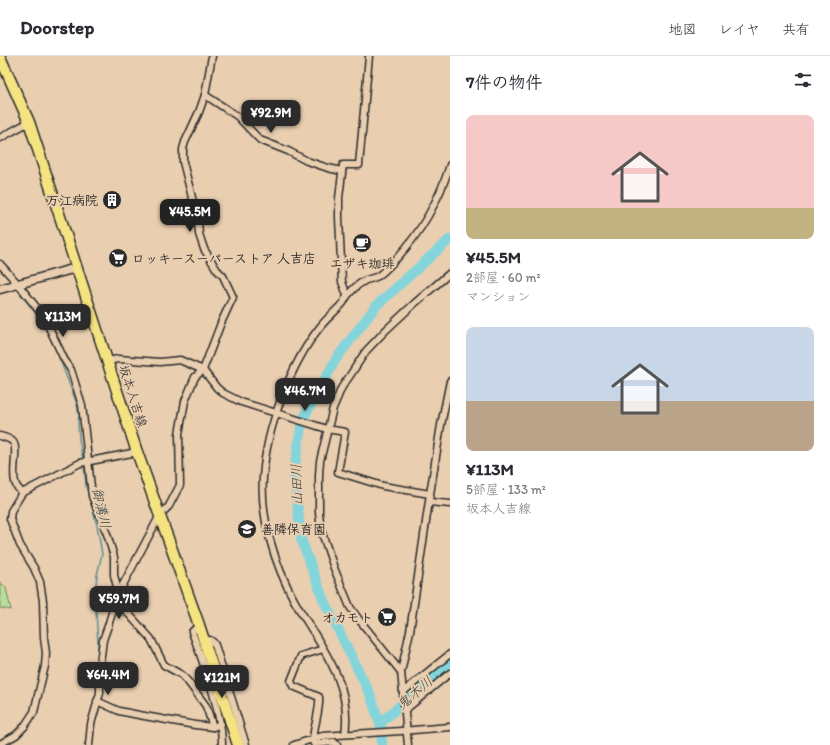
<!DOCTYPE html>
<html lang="ja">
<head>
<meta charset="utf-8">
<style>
  body { margin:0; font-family:Itim,"Klee One",sans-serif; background:#f2f2f3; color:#2b2b33; height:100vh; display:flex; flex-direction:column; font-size:15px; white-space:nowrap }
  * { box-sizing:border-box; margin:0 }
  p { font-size:13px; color:#7c7c81 }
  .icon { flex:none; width:22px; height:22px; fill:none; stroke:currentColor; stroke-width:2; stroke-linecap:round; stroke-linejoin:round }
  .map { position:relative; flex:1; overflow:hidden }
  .drawer { display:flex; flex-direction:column; background:#fff; width:380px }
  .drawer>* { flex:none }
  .price { position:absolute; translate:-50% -34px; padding:0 9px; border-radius:8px; background:#2b2b2b; color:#fff; font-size:13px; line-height:26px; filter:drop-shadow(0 1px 2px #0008) }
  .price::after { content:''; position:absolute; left:50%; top:24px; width:12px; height:9px; margin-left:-6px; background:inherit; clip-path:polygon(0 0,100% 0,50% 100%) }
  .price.current { background:#222; color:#fff }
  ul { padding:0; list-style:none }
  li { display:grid; align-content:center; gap:8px; height:212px; padding:0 16px }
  li span { display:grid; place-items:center; height:124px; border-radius:8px; color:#555 }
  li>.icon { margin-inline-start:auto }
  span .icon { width:72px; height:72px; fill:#fffc; stroke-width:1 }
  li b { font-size:17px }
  h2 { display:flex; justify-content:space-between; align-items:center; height:48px; padding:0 16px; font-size:17px }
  header { display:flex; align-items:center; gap:24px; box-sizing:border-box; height:56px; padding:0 20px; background:#fff; border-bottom:1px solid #e1e1e2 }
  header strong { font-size:19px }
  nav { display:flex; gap:22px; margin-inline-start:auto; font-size:14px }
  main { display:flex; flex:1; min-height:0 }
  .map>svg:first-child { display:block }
  .green { fill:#b9de99; stroke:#728462 }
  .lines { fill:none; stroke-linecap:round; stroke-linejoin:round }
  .stream { stroke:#609195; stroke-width:1.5 }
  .river { stroke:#84d5db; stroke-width:10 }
  .minor-casing { stroke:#2b2b2b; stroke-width:9 }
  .tertiary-casing { stroke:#2b2b2b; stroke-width:11 }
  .primary-casing { stroke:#2b2b2b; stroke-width:13 }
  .minor { stroke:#e9ceb0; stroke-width:6 }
  .tertiary { stroke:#e9ceb0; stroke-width:8 }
  .primary { stroke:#f5e382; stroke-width:10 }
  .labels { text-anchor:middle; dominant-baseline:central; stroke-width:4; stroke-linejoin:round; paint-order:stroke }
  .poi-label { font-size:13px; font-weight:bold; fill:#2b2b2b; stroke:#e9ceb0; text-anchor:end }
  .street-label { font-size:13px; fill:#2b2b2b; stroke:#e9ceb0 }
  .water-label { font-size:14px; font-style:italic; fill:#384445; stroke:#e9ceb0 }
</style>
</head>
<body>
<header>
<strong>Doorstep</strong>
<nav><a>地図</a><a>レイヤ</a><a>共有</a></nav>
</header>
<main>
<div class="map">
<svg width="450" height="689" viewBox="0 0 450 689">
  <rect width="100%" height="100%" fill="#e9ceb0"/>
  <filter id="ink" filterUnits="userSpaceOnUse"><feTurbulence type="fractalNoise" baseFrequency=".025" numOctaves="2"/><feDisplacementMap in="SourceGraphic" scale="8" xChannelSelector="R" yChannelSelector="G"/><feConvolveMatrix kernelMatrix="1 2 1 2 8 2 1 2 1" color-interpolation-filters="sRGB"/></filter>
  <g filter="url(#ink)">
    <!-- green -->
    <polygon class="green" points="0,526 6,532 11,554 0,552"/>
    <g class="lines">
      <!-- stream -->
      <g class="stream">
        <polyline points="17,233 41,264 50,280"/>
        <polyline points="56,293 77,348 79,360 78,366 79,383 83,404"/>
        <polyline points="84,408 86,430 97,469 102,498 97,519 95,538 98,588 98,601"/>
        <polyline points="97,631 97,613"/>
        <polyline points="84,689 87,682"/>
      </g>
      <!-- river -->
      <g class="river">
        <polyline points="380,667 450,606"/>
        <polyline points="382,689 381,671 370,638 324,545 301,483 294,415 302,365 336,303 376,250 450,183"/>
      </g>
      <!-- minor casing -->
      <g class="minor-casing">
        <g id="minor">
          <polyline points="205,39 237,60 260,84 288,95 307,105 328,112 342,115"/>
          <polyline points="0,82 29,66"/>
          <polyline points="0,208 18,228 44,261 64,303 71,314 82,349 92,440 107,478 114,501 114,519 121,547 127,556 151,583 164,609 182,619 189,627 206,650 213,671"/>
          <polyline points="347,239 342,226 339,162 339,142 343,109 359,109 369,0"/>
          <polyline points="108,305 118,303 160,306 180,304 203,314 217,332 223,337 241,346 327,373 345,376 338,416 383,430 430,438"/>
          <path d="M 0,380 C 4,381 9,382 12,385 C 20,391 10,417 16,429 C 17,432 20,434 22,437"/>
          <polyline points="429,446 450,448"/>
          <path d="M 199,569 L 192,576 C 204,609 222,656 222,689"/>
          <path d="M 204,584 C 210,583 212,584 215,589 L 246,689"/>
          <path d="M 323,593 L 301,600 L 291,625 L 293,630 L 319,641 C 321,654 310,681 314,688 L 334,686 L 337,689"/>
          <polyline points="401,616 357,561 350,551 334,512 321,474 319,457 319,419 320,405 333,352 342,331 349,321 366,295 386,274 415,247 450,217"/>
          <polyline points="403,636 450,598"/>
          <polyline points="97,645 119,655 139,659 195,669 213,671 221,668"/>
          <polyline points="405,654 450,617"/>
          <path d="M 345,678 C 353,626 318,587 294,544 C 275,509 260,461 263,422 C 266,373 290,309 320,271 C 327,262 336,255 343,247 C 345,244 346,241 348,239 C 352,234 360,227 366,224 C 370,223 374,222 378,220 C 385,215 391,208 397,202 C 422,175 439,144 450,109"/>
          <polyline points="0,688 16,679 24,671 34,656 45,610 46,597 44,582 43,545 40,526 34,512 20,489 10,463 11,455 22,437 80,407 137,396"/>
          <polyline points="89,689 91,668 100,637 100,607 103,584 108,570 117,540 160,459 169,450 180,429 179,378 185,345 195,321 203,314 221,267 233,241 223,220 217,214 204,193 199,178 198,165 183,106 183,93 185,86 199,56 205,39 212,0"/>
          <polyline points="294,689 322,680 401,675 450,671"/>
          <polyline points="408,689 401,616 410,575 430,438 441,369 450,325"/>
        </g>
      </g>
      <!-- tertiary casing -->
      <g class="tertiary-casing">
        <polyline id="tertiary" points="0,233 76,212"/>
      </g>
      <!-- primary casing -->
      <g class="primary-casing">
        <polyline id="primary" points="0,1 29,66 137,396 199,569 238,689"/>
      </g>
      <!-- minor -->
      <use href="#minor" class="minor"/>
      <!-- tertiary -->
      <use href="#tertiary" class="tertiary"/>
      <!-- primary -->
      <use href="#primary" class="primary"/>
    </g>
  </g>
  <!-- icons -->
  <defs>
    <g id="building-disc" transform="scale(1)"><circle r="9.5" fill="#2b2b2b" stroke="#e9ceb0"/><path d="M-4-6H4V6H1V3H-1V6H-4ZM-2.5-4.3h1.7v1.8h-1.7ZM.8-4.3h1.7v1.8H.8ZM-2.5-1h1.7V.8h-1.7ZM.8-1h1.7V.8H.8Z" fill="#fff"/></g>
    <g id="cafe-disc" transform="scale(1)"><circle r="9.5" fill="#2b2b2b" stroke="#e9ceb0"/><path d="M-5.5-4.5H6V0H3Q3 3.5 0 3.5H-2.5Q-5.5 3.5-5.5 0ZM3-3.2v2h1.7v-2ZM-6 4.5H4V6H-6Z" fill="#fff"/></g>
    <g id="supermarket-disc" transform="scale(1)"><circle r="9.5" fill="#2b2b2b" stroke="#e9ceb0"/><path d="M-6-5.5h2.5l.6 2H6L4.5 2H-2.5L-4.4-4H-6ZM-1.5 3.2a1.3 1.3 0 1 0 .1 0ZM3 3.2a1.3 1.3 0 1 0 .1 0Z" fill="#fff"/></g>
    <g id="school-disc" transform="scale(1)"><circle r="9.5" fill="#2b2b2b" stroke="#e9ceb0"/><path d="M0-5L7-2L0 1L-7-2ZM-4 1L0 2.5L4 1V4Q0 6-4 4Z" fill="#fff"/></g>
  </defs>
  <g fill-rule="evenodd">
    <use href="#building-disc" x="112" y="144"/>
    <use href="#cafe-disc" x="362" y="187"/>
    <use href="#supermarket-disc" x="118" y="202"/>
    <use href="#school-disc" x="247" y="473"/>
    <use href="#supermarket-disc" x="387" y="561"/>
  </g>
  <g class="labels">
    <!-- poi labels -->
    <g class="poi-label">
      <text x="98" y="144">万江病院</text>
      <text x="132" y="202" text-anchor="start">ロッキースーパーストア 人吉店</text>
      <text x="362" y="207" text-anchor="middle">エザキ珈琲</text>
      <text x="261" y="473" text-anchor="start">善隣保育園</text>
      <text x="373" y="561">オカモト</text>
    </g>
    <!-- street labels -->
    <g class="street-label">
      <text transform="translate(133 340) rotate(72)">坂本人吉線</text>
    </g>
    <!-- water labels -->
    <g class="water-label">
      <text transform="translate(297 429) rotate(-92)">山田川</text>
      <text transform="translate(101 452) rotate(77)">御溝川</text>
      <text transform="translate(415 637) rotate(-41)">鬼木川</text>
    </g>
  </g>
</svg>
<b class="price" style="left:271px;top:78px">¥92.9M</b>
<b class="price current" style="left:190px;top:177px">¥45.5M</b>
<b class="price" style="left:63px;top:282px">¥113M</b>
<b class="price" style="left:305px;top:356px">¥46.7M</b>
<b class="price" style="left:119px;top:564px">¥59.7M</b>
<b class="price" style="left:108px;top:640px">¥64.4M</b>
<b class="price" style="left:222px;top:643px">¥121M</b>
</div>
<section class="drawer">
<h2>7件の物件<svg class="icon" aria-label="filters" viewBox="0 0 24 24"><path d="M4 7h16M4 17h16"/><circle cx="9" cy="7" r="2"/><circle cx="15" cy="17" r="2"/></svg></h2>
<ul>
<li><span style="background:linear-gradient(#f6c9c9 75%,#c2b280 0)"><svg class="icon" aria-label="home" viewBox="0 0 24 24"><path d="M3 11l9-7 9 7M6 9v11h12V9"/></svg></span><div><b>¥45.5M</b><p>2部屋 · 60 m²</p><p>マンション</p></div></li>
<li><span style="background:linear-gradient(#c9d6e8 60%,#b9a48a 0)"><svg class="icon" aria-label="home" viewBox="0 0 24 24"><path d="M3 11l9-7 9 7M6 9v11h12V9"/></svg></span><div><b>¥113M</b><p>5部屋 · 133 m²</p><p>坂本人吉線</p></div></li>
</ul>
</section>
</main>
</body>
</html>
